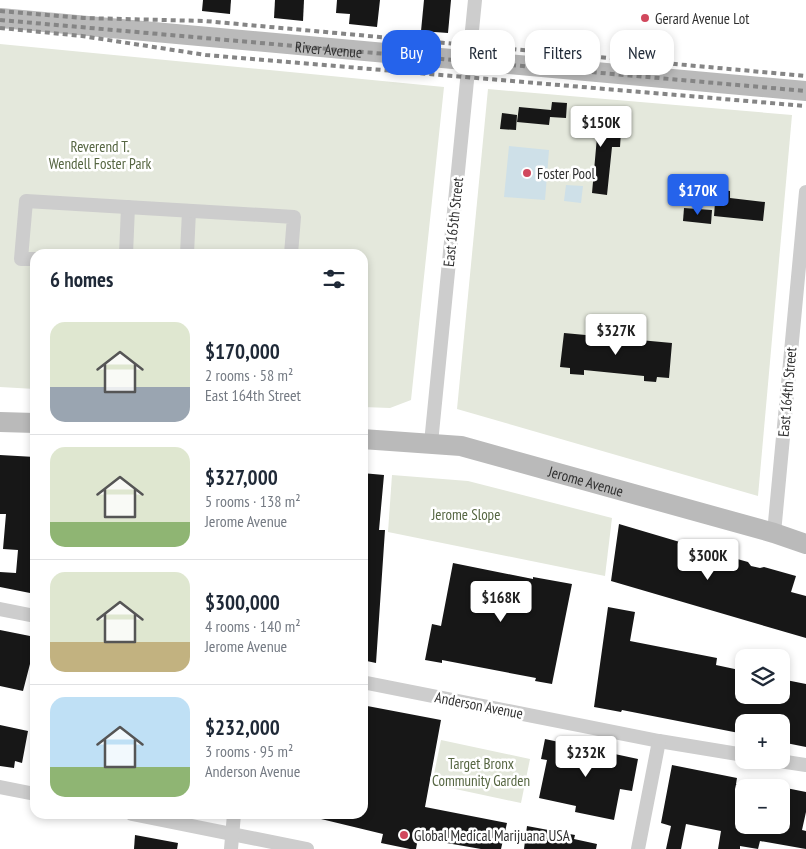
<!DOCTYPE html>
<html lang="en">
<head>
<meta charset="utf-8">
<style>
  body { margin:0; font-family:"PT Sans Narrow",sans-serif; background:#f2f2f3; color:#1f2937; height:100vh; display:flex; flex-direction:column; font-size:19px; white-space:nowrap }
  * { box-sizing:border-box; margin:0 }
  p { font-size:16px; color:#747a83 }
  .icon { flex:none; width:28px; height:28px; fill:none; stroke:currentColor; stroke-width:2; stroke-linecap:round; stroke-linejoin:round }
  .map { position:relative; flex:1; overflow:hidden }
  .sheet { position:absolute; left:30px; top:249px; width:338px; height:570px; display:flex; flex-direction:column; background:#fff; border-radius:15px; box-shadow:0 2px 8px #0003 }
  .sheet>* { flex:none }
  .guide { position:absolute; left:382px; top:30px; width:348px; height:45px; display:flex; gap:10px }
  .buttons { position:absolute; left:735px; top:649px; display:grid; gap:10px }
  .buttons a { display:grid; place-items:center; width:55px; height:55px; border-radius:10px; background:#fff; box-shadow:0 2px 8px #0003; font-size:25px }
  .price { position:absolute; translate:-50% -42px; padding:0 11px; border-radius:5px; background:#fff; color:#222; font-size:16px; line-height:32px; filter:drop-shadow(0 1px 2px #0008) }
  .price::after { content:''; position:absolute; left:50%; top:30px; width:15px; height:11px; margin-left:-8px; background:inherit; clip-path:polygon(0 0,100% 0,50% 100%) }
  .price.on { background:#2563eb; color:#fff }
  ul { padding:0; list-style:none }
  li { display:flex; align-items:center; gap:15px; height:125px; padding:0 20px }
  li+li { border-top:1px solid #e0e1e3 }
  li span { display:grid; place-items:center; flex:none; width:140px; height:100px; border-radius:15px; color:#555 }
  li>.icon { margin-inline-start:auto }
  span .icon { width:60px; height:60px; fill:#fffc; stroke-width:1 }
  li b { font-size:21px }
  h2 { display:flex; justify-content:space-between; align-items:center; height:60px; padding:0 20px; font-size:21px }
  .tag { padding:0 18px; border-radius:15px; background:#fff; box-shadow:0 2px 8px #0003; font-size:18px; line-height:45px }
  .tag.on { background:#2563eb; color:#fff }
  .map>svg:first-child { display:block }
  .green { fill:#e4e8dc }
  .water { fill:#cee0e8 }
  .building { fill:#171717 }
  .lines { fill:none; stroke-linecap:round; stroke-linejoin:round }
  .street { stroke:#cdcdcd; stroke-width:14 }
  .secondary { stroke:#bababa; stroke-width:20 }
  .rail { stroke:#858585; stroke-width:4; stroke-dasharray:5 4; stroke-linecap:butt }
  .poi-dot { fill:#d1485d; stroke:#fff; stroke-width:2 }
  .labels { text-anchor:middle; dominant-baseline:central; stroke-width:5; stroke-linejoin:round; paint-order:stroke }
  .poi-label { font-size:15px; fill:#303030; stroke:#fff; text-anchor:start }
  .street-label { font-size:15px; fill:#303030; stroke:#fff }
  .park-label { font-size:15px; fill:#566642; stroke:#fff }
</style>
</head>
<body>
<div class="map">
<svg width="806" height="849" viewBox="0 0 806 849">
  <rect width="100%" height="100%" fill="#fff"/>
  <!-- green -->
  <g class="green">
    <polygon points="0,44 444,87 411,400 390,408 363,407 362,254 35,254 35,389 0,387"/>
    <polygon points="488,89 792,115 758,496 457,409"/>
    <polygon points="392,475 468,481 612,518 605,576 388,532"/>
    <polygon points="441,740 530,759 521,803 432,784"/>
  </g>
  <!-- water -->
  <g class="water">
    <polygon points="509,146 549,150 545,200 504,197"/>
    <polygon points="566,185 583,186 581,203 564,201"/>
  </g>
  <!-- building -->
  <g class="building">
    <polygon points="203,0 231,0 230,14 202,11"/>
    <polygon points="275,0 304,0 303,21 274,18"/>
    <polygon points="337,0 380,0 377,27 349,24 350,14 336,13"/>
    <polygon points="424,0 451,0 448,33 421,31"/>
    <polygon points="552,102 567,103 566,118 550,117 549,125 517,122 519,107 551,110"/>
    <polygon points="502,113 517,115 516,130 500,129"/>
    <polygon points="600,114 615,115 613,131 621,132 620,147 612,147 607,195 592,193 597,137 573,135 574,120 599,122"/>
    <polygon points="716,189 730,191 730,198 765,202 763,221 714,216"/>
    <polygon points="684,208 712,210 711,224 683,221"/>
    <polygon points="564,333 672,343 669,378 657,377 656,382 644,381 644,376 584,370 584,375 570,374 570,368 560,367"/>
    <polygon points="0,455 35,457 35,594 0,587 0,572 16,573 18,550 3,549 6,514 0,514"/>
    <polygon points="362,473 384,475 379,530 385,530 376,663 362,660"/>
    <polygon points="619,524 700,548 703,552 712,554 716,553 748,562 751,566 760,568 764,567 796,576 791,592 806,596 806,638 611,581"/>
    <polygon points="453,563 533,579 533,577 572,584 552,684 535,681 536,678 442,660 442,663 425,660 432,624 441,626"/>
    <polygon points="608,607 635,612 630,641 717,658 716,665 744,671 744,695 781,695 781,679 806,684 806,747 781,742 781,722 744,722 744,734 622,710 621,712 594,707"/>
    <polygon points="0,630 35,637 35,664 30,664 23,691 0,686"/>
    <polygon points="362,705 441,720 425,807 507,823 501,849 481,849 418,838 416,849 410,849 381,843 383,834 321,819 321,814 362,814"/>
    <polygon points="0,725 28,731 22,763 15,761 14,768 0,766"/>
    <polygon points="545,739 638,759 632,791 620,789 614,820 575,812 576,806 539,798 547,760 541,759"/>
    <polygon points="672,765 737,778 736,784 744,785 744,825 781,825 781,787 806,792 806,812 802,830 806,831 806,849 760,841 758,849 740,846 740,849 718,849 721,831 686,824 681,849 666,849 671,826 661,823"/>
    <polygon points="527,826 575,835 574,839 597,844 596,849 524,849"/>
    <polygon points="135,835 178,843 177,849 134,849"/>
  </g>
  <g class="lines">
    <!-- street -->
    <g class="street">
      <polyline points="126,254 128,207"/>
      <polyline points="187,254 189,211"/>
      <polyline points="35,259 21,259 26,201 294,217 291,254"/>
      <polyline points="431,443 475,0"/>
      <polyline points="774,533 806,192"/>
      <polyline points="0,609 35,616"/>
      <polyline points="362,682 659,741 744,755"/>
      <polyline points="773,760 806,765"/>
      <polyline points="0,787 35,794"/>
      <polyline points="132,814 307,849"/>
      <polyline points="231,849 234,814"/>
      <polyline points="638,849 659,741"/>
    </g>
    <!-- secondary -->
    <g class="secondary">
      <polyline points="0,18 806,91"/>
      <polyline points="0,422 35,423"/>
      <path id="s1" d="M 362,439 L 461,446 L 774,533 L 806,544"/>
    </g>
    <!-- rail -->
    <g class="rail">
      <polyline points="0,11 83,18 205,21 806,76"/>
      <path id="s2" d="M 0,20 L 806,91"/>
      <polyline points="0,28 82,36 206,55 806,106"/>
    </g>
  </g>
  <!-- markers -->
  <g class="poi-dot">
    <circle cx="645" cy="18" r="5"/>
    <circle cx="527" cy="173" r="5"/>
    <circle cx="404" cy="835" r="5"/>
  </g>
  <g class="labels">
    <!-- poi labels -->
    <g class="poi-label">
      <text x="655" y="18">Gerard Avenue Lot</text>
      <text x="537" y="173">Foster Pool</text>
      <text x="414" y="835">Global Medical Marijuana USA</text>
    </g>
    <!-- street labels -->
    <g class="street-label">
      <text stroke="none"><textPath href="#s2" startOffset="330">River Avenue</textPath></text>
      <text transform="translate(453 222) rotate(-84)">East 165th Street</text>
      <text transform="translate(787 392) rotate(-85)">East 164th Street</text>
      <text stroke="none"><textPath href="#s1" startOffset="229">Jerome Avenue</textPath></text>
      <text transform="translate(479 705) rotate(11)">Anderson Avenue</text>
    </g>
    <!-- park labels -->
    <g class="park-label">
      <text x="100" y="146">Reverend T.<tspan x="100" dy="17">Wendell Foster Park</tspan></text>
      <text x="466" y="514">Jerome Slope</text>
      <text x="481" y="763">Target Bronx<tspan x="481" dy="17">Community Garden</tspan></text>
    </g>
  </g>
</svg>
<div class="buttons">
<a><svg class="icon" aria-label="layers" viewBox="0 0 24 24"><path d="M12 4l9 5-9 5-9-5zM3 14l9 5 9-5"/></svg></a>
<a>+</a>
<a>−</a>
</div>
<b class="price" style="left:601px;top:148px">$150K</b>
<b class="price on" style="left:698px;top:216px">$170K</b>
<b class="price" style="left:616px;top:356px">$327K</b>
<b class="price" style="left:708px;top:581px">$300K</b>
<b class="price" style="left:501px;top:623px">$168K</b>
<b class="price" style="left:586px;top:778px">$232K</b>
<div class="guide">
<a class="tag on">Buy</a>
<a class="tag">Rent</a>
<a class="tag">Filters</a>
<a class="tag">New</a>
</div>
<section class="sheet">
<h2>6 homes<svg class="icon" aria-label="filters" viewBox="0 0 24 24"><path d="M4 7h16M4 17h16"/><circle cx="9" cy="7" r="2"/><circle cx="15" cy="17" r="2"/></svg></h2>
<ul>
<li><span style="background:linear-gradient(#dfe7d0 65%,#9aa5b1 0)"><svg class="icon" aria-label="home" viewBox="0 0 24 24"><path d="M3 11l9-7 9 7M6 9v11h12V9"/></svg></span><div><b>$170,000</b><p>2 rooms · 58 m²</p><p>East 164th Street</p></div></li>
<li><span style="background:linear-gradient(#dfe7d0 75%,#8fb573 0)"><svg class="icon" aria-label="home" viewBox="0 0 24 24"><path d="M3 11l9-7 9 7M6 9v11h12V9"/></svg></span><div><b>$327,000</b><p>5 rooms · 138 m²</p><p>Jerome Avenue</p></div></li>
<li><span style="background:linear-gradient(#dfe7d0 70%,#c2b280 0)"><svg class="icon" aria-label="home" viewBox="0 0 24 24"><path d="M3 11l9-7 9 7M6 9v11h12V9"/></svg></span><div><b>$300,000</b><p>4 rooms · 140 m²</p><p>Jerome Avenue</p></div></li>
<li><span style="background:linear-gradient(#bfe0f5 70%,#8fb573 0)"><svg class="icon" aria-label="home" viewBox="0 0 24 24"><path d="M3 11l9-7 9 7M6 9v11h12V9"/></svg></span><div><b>$232,000</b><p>3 rooms · 95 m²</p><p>Anderson Avenue</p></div></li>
</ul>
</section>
</div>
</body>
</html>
